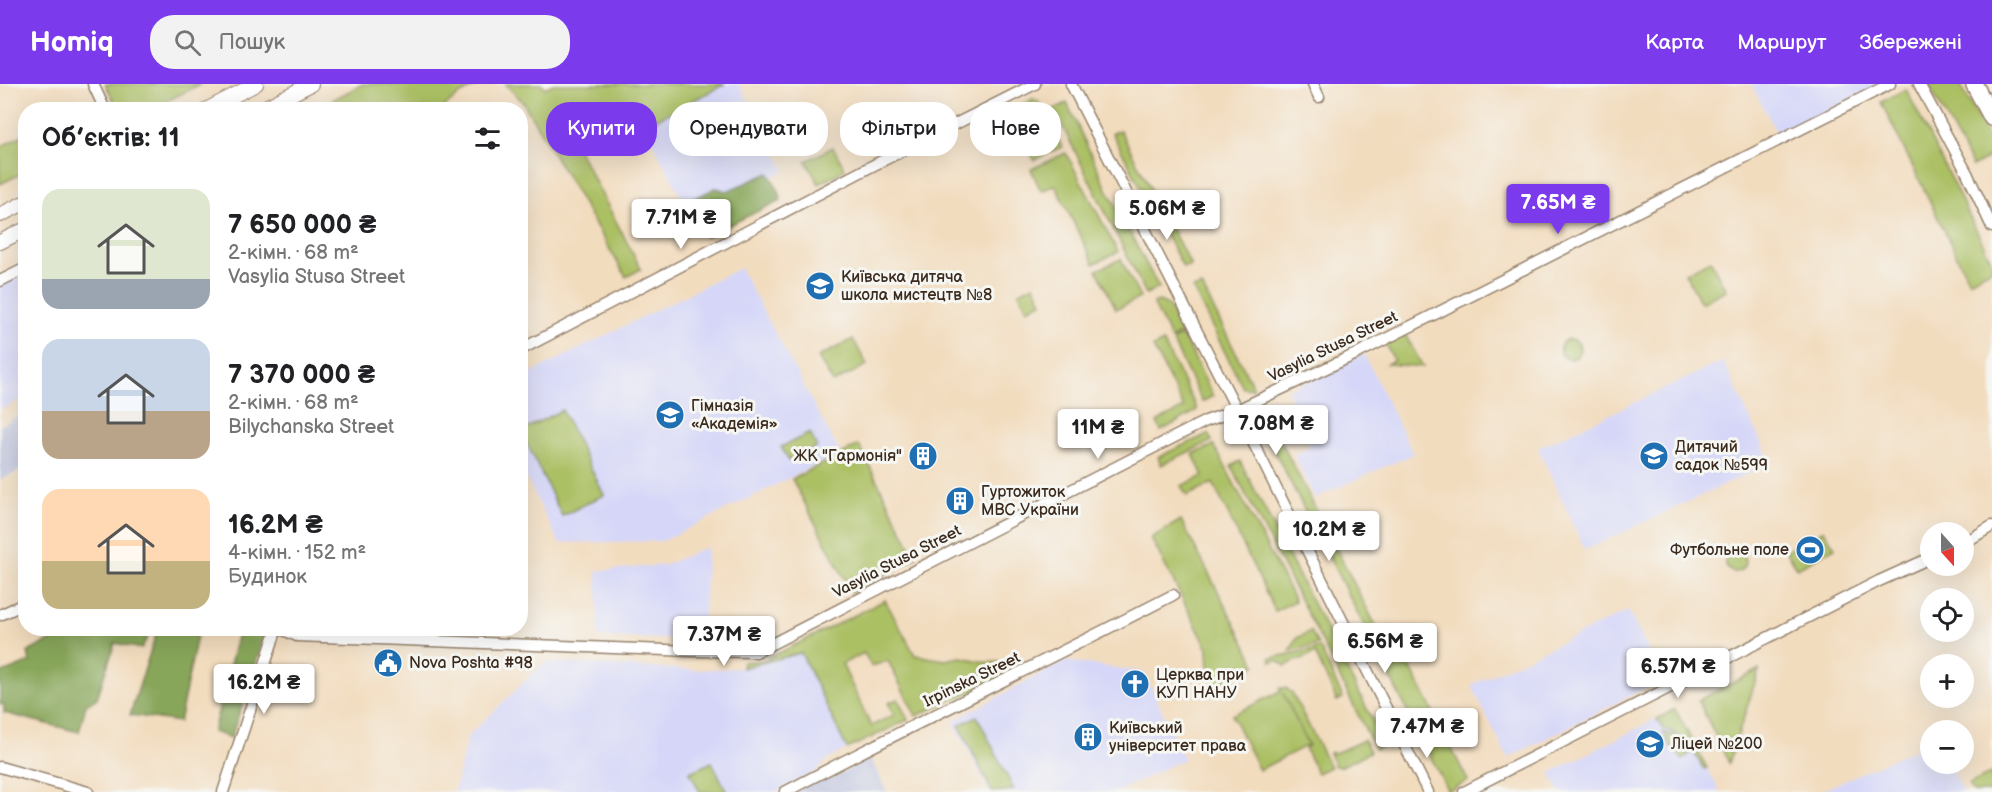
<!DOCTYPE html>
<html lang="uk">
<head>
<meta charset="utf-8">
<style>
  body { margin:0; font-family:"Balsamiq Sans",sans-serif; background:#f2f2f2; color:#202124; height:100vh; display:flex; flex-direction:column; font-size:22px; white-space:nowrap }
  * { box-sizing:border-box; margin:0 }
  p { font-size:20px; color:#757577 }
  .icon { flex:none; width:33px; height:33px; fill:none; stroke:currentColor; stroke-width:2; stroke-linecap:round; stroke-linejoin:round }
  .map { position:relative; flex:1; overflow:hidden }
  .details { position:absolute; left:18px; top:18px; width:510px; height:534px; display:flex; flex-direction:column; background:#fff; border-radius:24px; box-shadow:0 6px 24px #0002 }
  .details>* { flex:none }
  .hud { position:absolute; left:546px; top:18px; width:570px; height:54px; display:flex; gap:12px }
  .needle { width:39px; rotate:159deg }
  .fabs { position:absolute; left:1920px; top:438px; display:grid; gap:12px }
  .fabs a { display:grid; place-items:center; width:54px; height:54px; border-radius:50%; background:#fff; box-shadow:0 6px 24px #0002; font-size:30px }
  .price { position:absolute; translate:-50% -51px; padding:0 14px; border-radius:6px; background:#fff; color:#222; font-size:20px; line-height:39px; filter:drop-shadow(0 2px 3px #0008) }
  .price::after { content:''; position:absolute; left:50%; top:36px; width:18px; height:14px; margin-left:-9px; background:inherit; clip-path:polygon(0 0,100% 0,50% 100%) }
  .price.current { background:#7c3aed; color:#fff }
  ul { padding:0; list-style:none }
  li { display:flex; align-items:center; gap:18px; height:150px; padding:0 24px }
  li span { display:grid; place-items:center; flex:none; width:168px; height:120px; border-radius:18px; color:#555 }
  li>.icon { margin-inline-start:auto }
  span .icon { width:72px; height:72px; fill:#fffc; stroke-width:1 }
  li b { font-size:26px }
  h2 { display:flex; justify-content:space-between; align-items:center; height:72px; padding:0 24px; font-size:26px }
  .chip { padding:0 21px; border-radius:24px; background:#fff; box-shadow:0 6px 24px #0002; font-size:21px; line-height:54px }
  .chip.current { background:#7c3aed; color:#fff }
  header { display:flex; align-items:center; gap:36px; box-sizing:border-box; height:84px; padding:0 30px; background:#7c3aed; color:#fff }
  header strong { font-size:28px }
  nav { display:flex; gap:33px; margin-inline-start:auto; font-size:21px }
  .search { width:420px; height:54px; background:#f2f2f2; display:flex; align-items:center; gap:15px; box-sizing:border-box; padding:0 21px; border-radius:24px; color:#757577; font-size:22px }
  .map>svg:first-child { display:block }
  .built { fill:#d6d7f8 }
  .industrial { fill:#bec2dd }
  .green { fill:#abbf64; stroke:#737441; stroke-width:1.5 }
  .forest { fill:#88a65a; stroke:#62683c; stroke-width:1.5 }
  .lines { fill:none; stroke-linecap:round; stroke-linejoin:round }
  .minor-casing { stroke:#96836e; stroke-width:13 }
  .major-casing { stroke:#96836e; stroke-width:16 }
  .highway-casing { stroke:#96836e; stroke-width:19 }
  .minor { stroke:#fff; stroke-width:10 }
  .major { stroke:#fff; stroke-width:14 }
  .highway { stroke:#fff; stroke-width:16 }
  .labels { text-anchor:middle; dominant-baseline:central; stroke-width:6; stroke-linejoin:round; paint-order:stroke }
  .poi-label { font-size:16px; fill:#3b2a1e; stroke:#f6f6f2; text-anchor:start }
  .street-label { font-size:16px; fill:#3b2a1e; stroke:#f6f6f2 }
</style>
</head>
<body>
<header>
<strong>Homiq</strong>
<div class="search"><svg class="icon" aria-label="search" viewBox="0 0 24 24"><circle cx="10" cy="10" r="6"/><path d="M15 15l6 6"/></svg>Пошук</div>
<nav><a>Карта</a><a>Маршрут</a><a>Збережені</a></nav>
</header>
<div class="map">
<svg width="1992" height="708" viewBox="0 0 1992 708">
  <rect width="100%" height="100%" fill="#f6f6f2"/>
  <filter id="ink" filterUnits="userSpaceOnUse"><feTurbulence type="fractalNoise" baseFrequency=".0167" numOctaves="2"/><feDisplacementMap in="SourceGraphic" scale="12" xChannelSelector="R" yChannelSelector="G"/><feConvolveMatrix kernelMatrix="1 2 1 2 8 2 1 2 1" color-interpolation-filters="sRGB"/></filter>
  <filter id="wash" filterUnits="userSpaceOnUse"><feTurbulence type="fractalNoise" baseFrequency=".008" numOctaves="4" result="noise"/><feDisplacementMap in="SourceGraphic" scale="24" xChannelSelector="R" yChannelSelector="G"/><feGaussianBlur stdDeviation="1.35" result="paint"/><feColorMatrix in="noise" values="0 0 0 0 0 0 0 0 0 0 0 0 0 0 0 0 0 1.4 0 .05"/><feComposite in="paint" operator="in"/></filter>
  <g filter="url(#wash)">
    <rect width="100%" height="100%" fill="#f2dcbe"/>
    <!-- built -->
    <g class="built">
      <polygon points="725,0 739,0 785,86 693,135 644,42"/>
      <polygon points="1751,0 1882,0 1778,51"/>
      <polygon points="740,184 840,369 663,457 559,459 521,384 521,294"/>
      <polygon points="17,191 25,208 25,313 0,326 0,200"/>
      <polygon points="1364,270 1413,370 1315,414 1294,371 1310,363 1291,319 1288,306"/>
      <polygon points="1723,277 1771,379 1585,466 1538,364"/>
      <polygon points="707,463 703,556 598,553 597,487 665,481"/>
      <polygon points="1628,527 1663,595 1508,674 1471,601"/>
      <polygon points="801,569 847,665 827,676 815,688 776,708 454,708 468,652 545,578 694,586 742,584"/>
      <polygon points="1065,577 1144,588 1184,675 1116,708 990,708 953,637"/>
      <polygon points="1675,625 1720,708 1560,708 1550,689"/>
      <polygon points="1930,658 1930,680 1950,680 1963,708 1819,708"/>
    </g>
    <!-- industrial -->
    <g class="industrial">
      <polygon points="25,329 25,384 0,396 0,342"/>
      <polygon points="870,674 887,708 794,708 829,691 832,694"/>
    </g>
    <!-- green -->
    <g class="green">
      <polygon points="105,0 201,0 151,25 118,25"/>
      <polygon points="363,0 480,0 459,11 442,25 315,25"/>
      <polygon points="505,0 542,0 545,4 553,0 725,0 644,42 637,30 578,65 641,185 626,193 523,18"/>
      <polygon points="1928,0 1960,0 1992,61 1992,71 1973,83"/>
      <polygon points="1906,5 1992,178 1992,185 1969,197 1881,18"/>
      <polygon points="1033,15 1038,17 1062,63 1034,76 1016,41 1008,37 1005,29"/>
      <polygon points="1067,19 1107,105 1159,204 1146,210 1054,25"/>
      <polygon points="1120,46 1191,182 1183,183 1112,49"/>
      <polygon points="25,50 25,88 0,100 0,63"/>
      <polygon points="833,63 845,85 819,100 806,77"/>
      <polygon points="1066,69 1118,168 1094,180 1055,101 1041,107 1031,85"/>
      <polygon points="1121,175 1140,214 1116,225 1097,186"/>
      <polygon points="1710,176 1726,206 1701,219 1685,189"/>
      <polygon points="1034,201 1042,218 1027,225 1019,208"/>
      <polygon points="1202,202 1254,305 1243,304 1193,205"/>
      <polygon points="1159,217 1168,221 1182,249 1171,255 1153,219"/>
      <polygon points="1183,251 1213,312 1202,318 1172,256"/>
      <polygon points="1402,251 1406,252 1423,283 1387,280 1394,276 1385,259"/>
      <circle cx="1570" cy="265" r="10"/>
      <polygon points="853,255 867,281 833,299 818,273"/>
      <polygon points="1163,258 1197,325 1195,328 1161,347 1157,338 1184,324 1153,263"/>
      <polygon points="562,326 604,411 562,432 521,347"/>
      <polygon points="1268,332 1380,550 1371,555 1261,341"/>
      <polygon points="810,349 817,363 789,377 781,363"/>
      <polygon points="1208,350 1212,357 1161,381 1158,373"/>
      <polygon points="859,361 916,474 852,509 792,395"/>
      <polygon points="1214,361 1295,517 1275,527 1213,399 1187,412 1181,402 1203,392 1193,370"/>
      <polygon points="1240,377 1385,660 1375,665 1315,544 1231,382"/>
      <polygon points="1181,436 1256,581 1216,603 1209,588 1208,565 1151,454"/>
      <polygon points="1824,446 1835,464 1797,484 1786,467"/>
      <circle cx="1735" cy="478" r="10"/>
      <polygon points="885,516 915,571 945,576 961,573 985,578 1038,579 916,632 888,577 871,582 864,569 842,580 871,642 894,631 888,619 898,615 908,636 847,665 801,569 742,584 743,578 765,576"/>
      <polygon points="1311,547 1318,561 1290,567 1297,554"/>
      <polygon points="1397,557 1468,697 1448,707 1377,567"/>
      <polygon points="1320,564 1343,614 1337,617 1315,569 1285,582 1277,576 1272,578 1270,574"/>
      <polygon points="1759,586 1729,679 1698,616"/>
      <polygon points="1280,604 1286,604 1292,609 1330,683 1317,689 1305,664 1309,662 1283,609 1308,661 1259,686 1232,631 1281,607"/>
      <path d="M 1675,625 L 1707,684 L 1705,685 L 1703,684 C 1693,665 1683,650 1662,644 L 1657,635 Z"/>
      <polygon points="977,632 1014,706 992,708 959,641"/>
      <polygon points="1663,648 1677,653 1690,669 1683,676 1671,662"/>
      <polygon points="1364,656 1370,668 1340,683 1335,682 1329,669 1332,668 1333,670"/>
      <polygon points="712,678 727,708 700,708 690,688"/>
      <polygon points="1992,689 1992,708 1973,708 1969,700"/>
    </g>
    <!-- forest -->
    <g class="forest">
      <polygon points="769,89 779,107 781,116 705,153 686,118 716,104 727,107"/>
      <polygon points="73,545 152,545 141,565 115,559 97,614 86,621 79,648 4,629 4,621 0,620 0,590 30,578 28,568"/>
      <polygon points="165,545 182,545 197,552 179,638 130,631 156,550"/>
      <polygon points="239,545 267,545 231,654 213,648"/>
    </g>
  </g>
  <g filter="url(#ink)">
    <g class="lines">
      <!-- minor casing -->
      <g class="minor-casing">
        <g id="minor">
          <polyline points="93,0 105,26"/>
          <polyline points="1071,0 1237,326 1428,708"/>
          <polyline points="1313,0 1319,13"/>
          <polyline points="1919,0 1967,89 1992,143"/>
          <polyline points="0,197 26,184"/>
          <polyline points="520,266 870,83 1035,0"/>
          <polyline points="1964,459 1992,442"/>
          <polyline points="0,531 26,519"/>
          <polyline points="279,544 297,552 692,567 756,568 1151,365 1206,337 1237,326 1356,270 1890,0"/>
          <polyline points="0,683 88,708"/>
          <polyline points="223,708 277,544"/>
          <path d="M 785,708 C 913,640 1044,578 1173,511"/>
          <polyline points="1464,708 1879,497 1930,474"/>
        </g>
      </g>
      <!-- major casing -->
      <g class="major-casing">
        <g id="major">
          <polyline points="206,26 256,0"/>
          <polyline points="260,26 311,0"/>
          <polyline points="0,131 26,118"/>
          <polyline points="0,158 26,145"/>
        </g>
      </g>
      <!-- highway casing -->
      <g class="highway-casing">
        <polyline id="highway" points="1974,0 1992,34"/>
      </g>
      <!-- minor -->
      <use href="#minor" class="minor"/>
      <!-- major -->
      <use href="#major" class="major"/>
      <!-- highway -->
      <use href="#highway" class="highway"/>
    </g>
  </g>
  <!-- icons -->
  <defs>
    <g id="school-disc" transform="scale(1.5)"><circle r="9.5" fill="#1f6fb2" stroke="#f6f6f2"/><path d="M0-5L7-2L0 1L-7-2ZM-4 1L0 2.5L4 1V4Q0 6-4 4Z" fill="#fff"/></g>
    <g id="building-disc" transform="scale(1.5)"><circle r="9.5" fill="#1f6fb2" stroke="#f6f6f2"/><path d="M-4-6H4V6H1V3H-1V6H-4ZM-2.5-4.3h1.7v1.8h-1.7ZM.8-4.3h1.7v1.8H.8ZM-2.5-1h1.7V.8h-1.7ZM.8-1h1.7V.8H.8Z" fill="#fff"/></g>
    <g id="stadium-disc" transform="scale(1.5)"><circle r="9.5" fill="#1f6fb2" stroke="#f6f6f2"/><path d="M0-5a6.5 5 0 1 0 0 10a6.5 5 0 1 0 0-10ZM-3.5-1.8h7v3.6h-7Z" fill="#fff"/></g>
    <g id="civic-disc" transform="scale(1.5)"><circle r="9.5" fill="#1f6fb2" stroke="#f6f6f2"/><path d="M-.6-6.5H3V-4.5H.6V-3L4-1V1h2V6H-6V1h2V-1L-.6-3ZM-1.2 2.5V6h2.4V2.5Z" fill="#fff"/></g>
    <g id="church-disc" transform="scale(1.5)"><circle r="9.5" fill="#1f6fb2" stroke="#f6f6f2"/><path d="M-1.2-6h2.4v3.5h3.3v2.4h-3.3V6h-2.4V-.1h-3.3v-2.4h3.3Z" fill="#fff"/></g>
  </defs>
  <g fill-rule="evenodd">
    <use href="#school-disc" x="820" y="202"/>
    <use href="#school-disc" x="670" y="331"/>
    <use href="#building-disc" x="923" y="372"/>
    <use href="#school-disc" x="1654" y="372"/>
    <use href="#building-disc" x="960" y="417"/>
    <use href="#stadium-disc" x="1810" y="466"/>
    <use href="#civic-disc" x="388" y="579"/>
    <use href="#church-disc" x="1135" y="600"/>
    <use href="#building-disc" x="1088" y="653"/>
    <use href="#school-disc" x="1650" y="660"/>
  </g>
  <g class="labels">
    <!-- poi labels -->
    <g class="poi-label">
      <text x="841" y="193">Київська дитяча<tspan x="841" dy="18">школа мистецтв №8</tspan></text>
      <text x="691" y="322">Гімназія<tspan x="691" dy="18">«Академія»</tspan></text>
      <text x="1675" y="363">Дитячий<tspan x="1675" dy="18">садок №599</tspan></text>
      <text x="902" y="372" text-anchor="end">ЖК "Гармонія"</text>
      <text x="981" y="408">Гуртожиток<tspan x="981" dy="18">МВС України</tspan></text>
      <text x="1789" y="466" text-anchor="end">Футбольне поле</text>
      <text x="409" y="579">Nova Poshta #98</text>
      <text x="1156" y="591">Церква при<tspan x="1156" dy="18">КУП НАНУ</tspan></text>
      <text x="1109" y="644">Київський<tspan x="1109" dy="18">університет права</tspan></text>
      <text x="1671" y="660">Ліцей №200</text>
    </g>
    <!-- street labels -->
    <g class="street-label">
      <text transform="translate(1333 263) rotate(-26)">Vasylia Stusa Street</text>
      <text transform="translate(897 478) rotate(-27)">Vasylia Stusa Street</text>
      <text transform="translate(972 596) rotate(-26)">Irpinska Street</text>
    </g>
  </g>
</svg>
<div class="fabs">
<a><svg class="needle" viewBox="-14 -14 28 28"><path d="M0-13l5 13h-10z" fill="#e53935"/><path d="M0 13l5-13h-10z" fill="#757577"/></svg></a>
<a><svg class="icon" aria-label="locate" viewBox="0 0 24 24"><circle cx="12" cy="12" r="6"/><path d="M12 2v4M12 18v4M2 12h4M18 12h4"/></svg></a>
<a>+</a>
<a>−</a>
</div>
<b class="price current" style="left:1558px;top:151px">7.65M ₴</b>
<b class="price" style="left:1167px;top:157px">5.06M ₴</b>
<b class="price" style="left:681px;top:166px">7.71M ₴</b>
<b class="price" style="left:1276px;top:372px">7.08M ₴</b>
<b class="price" style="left:1098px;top:376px">11M ₴</b>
<b class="price" style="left:1329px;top:478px">10.2M ₴</b>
<b class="price" style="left:724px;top:583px">7.37M ₴</b>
<b class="price" style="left:1385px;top:590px">6.56M ₴</b>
<b class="price" style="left:1678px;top:615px">6.57M ₴</b>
<b class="price" style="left:264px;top:631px">16.2M ₴</b>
<b class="price" style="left:1427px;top:675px">7.47M ₴</b>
<div class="hud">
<a class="chip current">Купити</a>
<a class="chip">Орендувати</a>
<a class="chip">Фільтри</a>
<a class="chip">Нове</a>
</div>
<section class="details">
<h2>Об’єктів: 11<svg class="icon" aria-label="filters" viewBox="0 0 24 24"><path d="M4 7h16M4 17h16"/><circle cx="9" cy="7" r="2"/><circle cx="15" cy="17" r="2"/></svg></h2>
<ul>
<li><span style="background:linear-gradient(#dfe7d0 75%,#9aa5b1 0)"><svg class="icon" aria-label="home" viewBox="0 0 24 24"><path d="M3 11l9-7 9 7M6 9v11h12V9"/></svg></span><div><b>7 650 000 ₴</b><p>2-кімн. · 68 m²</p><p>Vasylia Stusa Street</p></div></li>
<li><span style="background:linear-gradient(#c9d6e8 60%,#b9a48a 0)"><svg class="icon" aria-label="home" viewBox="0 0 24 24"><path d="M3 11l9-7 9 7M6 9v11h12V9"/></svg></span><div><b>7 370 000 ₴</b><p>2-кімн. · 68 m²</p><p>Bilychanska Street</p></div></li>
<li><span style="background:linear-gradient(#ffd9b3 60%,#c2b280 0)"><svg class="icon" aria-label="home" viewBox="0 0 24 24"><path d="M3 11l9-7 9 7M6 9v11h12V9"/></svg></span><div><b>16.2M ₴</b><p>4-кімн. · 152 m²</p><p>Будинок</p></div></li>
</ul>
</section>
</div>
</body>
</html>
